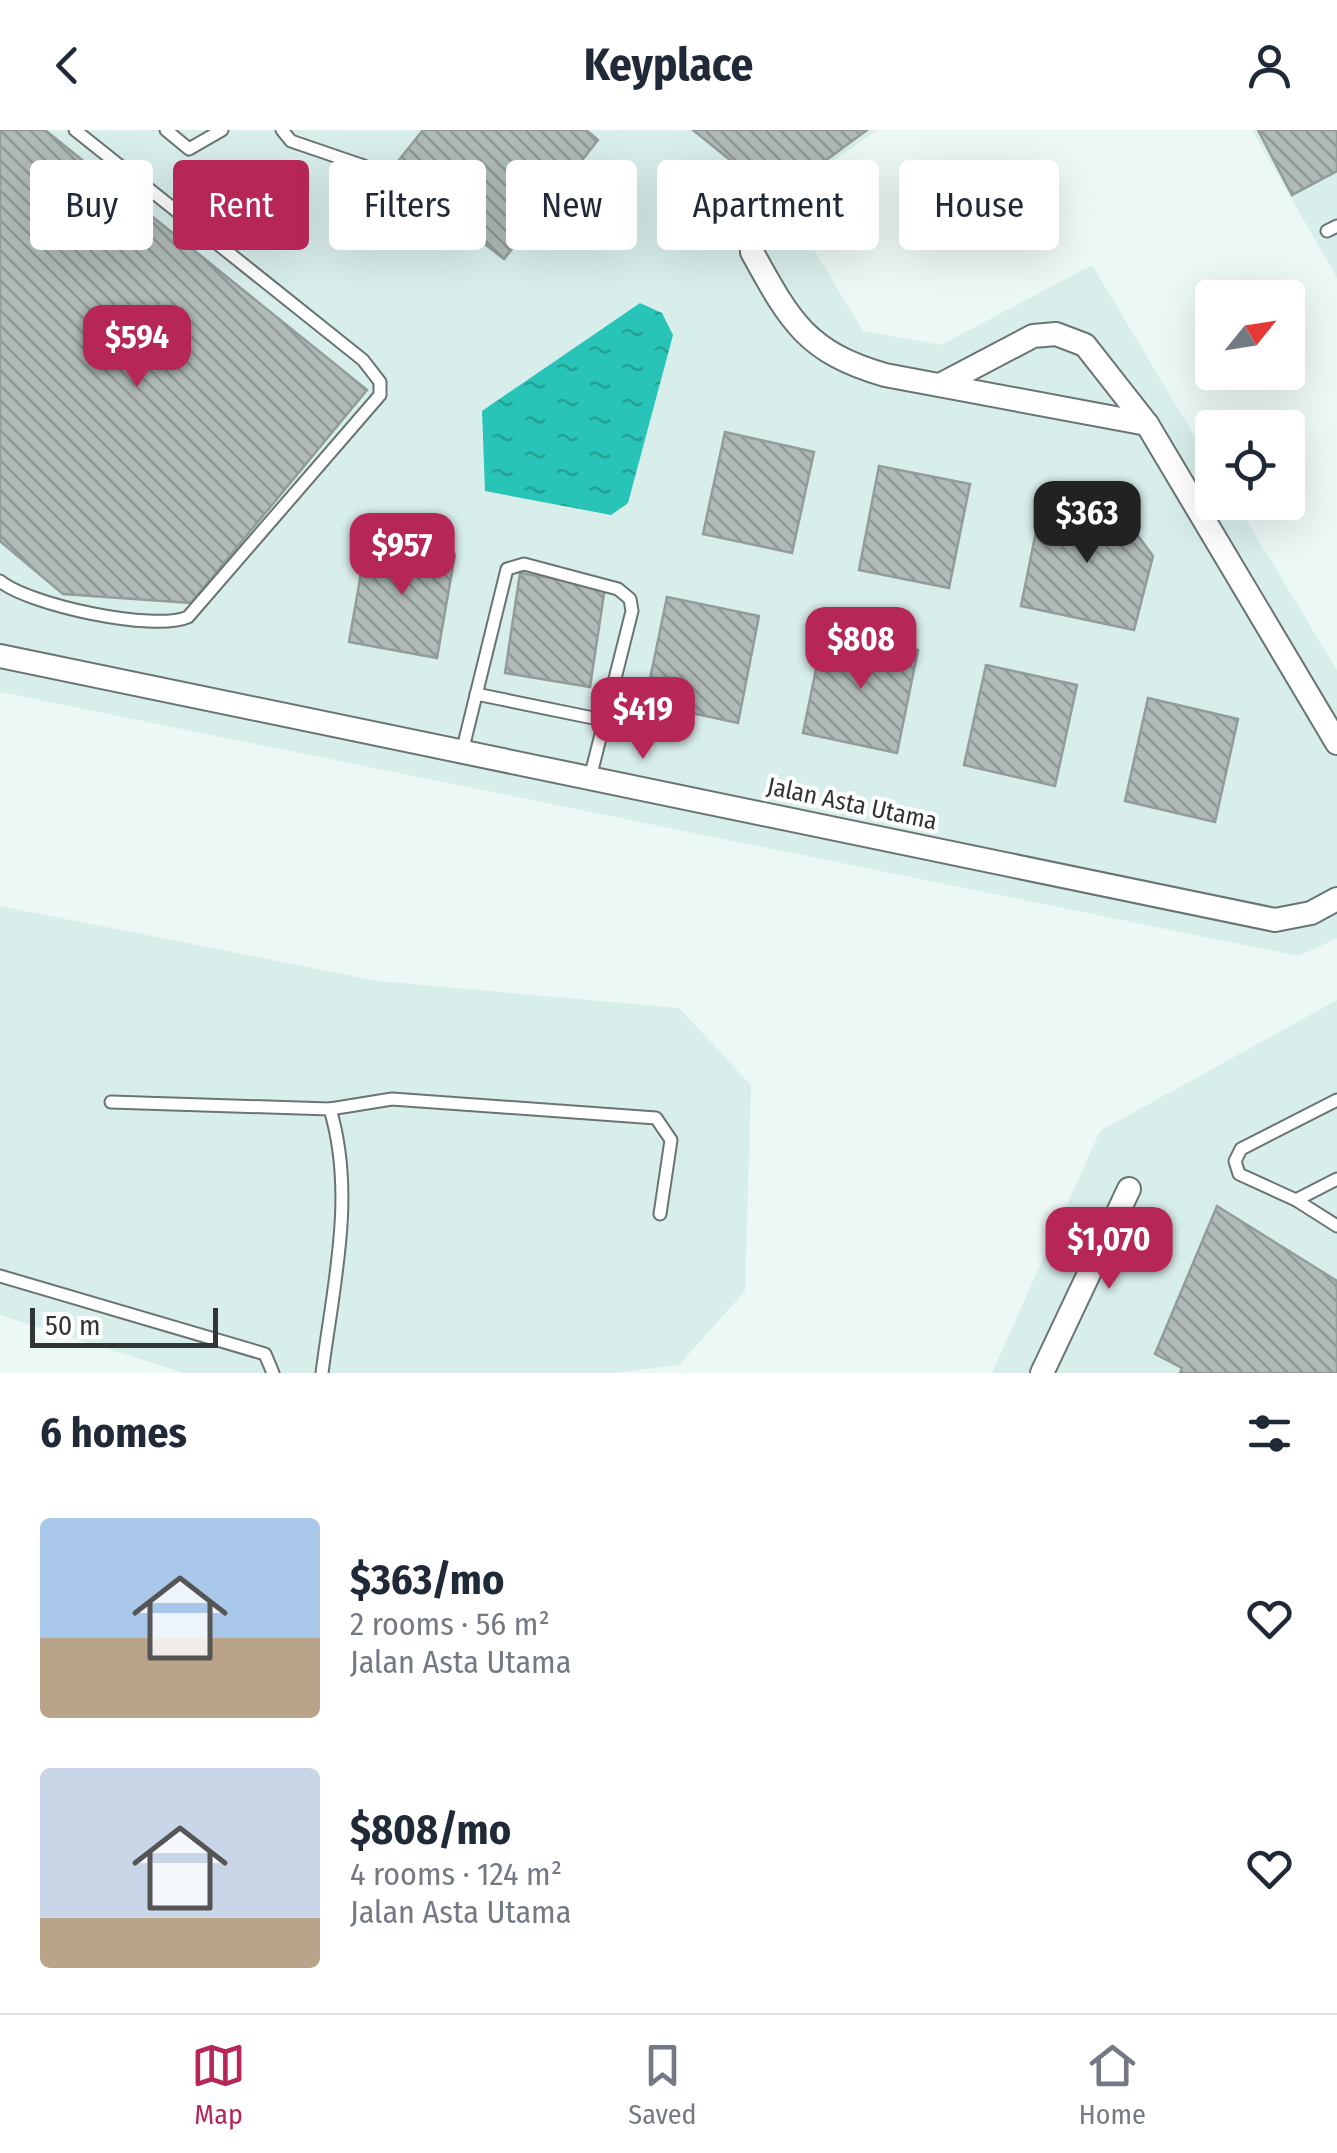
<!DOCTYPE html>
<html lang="en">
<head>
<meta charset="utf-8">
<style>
  body { margin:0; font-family:"Fira Sans Condensed",sans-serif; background:#f6f6f7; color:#1f2937; height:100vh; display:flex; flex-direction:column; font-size:38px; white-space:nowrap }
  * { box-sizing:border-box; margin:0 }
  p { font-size:32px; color:#747a83 }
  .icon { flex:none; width:55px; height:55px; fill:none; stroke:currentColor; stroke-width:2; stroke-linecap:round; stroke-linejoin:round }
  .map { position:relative; height:1243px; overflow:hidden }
  .drawer { display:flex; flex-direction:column; background:#fff; flex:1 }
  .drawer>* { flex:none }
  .guide { position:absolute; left:30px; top:30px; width:1278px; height:90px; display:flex; gap:20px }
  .needle { width:65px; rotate:60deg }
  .tools { position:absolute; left:1195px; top:150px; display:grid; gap:20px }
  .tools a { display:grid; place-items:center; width:110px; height:110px; border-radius:10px; background:#fff; box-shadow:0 10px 40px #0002; font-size:50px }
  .scale { position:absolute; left:30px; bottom:25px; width:188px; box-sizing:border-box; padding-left:10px; border:5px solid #313535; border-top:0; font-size:28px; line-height:35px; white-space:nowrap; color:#313535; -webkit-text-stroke:8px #fff; paint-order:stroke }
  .price { position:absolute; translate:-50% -85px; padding:0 22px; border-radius:20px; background:#b62757; color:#fff; font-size:32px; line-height:65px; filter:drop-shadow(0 2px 5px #0008) }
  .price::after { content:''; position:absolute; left:50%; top:60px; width:30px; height:22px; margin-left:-15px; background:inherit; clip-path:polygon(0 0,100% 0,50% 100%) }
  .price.selected { background:#222; color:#fff }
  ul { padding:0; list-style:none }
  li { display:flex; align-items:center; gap:30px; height:250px; padding:0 40px }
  li span { display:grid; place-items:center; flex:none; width:280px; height:200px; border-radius:10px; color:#555 }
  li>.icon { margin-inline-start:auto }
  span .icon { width:120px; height:120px; fill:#fffc; stroke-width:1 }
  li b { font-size:42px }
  h2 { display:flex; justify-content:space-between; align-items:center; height:120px; padding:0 40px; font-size:42px }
  .pill { padding:0 35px; border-radius:10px; background:#fff; box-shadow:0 10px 40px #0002; font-size:35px; line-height:90px }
  .pill.selected { background:#b62757; color:#fff }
  header { display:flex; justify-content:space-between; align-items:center; height:130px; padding:0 40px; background:#fff; font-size:45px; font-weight:700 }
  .menu { display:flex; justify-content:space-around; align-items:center; height:140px; border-top:2px solid #e0e1e3; background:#fff; font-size:28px; color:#747a83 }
  .menu a { display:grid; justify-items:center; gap:5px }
  .menu .selected { color:#b62757 }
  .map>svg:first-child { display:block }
  .built { fill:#d8eeeb }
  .water { fill:url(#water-ripples) }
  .building { fill:url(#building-back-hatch); stroke:#919c9b; stroke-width:2.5 }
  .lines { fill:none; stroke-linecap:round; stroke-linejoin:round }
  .lane-casing { stroke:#6a7573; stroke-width:15 }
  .street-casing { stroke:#6a7573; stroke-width:26 }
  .lane { stroke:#fff; stroke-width:11 }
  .street { stroke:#fff; stroke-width:22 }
  .labels { text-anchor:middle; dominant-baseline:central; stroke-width:8; stroke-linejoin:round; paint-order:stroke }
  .street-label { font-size:25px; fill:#313535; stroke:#fff }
</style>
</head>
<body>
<header><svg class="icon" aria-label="back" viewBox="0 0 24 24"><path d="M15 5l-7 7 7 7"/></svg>Keyplace<svg class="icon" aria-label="person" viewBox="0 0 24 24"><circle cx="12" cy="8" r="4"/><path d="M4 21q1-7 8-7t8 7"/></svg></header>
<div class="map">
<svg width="1337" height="1243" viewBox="0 0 1337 1243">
  <defs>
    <pattern id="water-ripples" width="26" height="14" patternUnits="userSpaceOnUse" patternTransform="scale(2.5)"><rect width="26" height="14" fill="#29c4b8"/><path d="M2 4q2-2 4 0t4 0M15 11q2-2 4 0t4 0" fill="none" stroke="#24a096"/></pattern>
    <pattern id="building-back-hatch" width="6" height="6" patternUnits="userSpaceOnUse" patternTransform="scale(2.5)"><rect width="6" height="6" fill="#afbab9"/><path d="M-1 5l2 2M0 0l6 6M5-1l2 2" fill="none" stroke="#8f9897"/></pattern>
  </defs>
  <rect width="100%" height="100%" fill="#ecf8f6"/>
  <!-- built -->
  <g class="built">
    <polygon points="0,0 877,0 782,67 863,201 941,215 1092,135 1212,335 1212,372 1236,373 1337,540 1337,808 1299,826 0,562"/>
    <polygon points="1252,0 1337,0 1337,148"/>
    <polygon points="0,776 378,851 679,878 751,955 745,1161 679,1235 613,1243 184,1243 0,1185"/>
    <polygon points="1337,870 1337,1243 992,1243 1100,1001"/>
  </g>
  <!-- water -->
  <polygon class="water" points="640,173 662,183 673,205 628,373 611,385 485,361 482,281"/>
  <!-- building -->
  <g class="building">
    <polygon points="0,0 45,0 367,260 191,473 63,464 0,411"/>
    <polygon points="423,0 586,0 598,10 504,129 391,40"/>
    <polygon points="693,0 867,0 776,67"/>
    <polygon points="1258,0 1337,0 1337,41 1292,65"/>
    <polygon points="725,302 814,322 792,423 703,404"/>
    <polygon points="879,336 970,354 949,458 859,440"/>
    <polygon points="1043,367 1125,388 1153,426 1134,500 1021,476"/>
    <polygon points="367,409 455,424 437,528 349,512"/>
    <polygon points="520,443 605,457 590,557 505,543"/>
    <polygon points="667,467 759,486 738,593 645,573"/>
    <polygon points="824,500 918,520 897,623 803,603"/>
    <polygon points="986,535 1077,555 1055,656 964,635"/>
    <polygon points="1148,568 1238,589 1215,692 1125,671"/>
    <polygon points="1217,1076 1337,1151 1337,1243 1180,1243 1182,1238 1155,1224"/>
  </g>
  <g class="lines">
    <!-- lane casing -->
    <g class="lane-casing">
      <g id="lane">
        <polyline points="166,0 189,19 222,0"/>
        <polyline points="282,0 291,11 364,36 435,91"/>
        <polyline points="1327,101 1337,96"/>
        <path d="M 0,451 C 29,475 154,502 188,487 L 380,265 L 380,252 L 363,230 L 75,0"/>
        <polyline points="476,564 603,590"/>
        <polyline points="462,622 507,439 524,434 618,459 630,469 632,481 590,648"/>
        <polyline points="1337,970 1241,1019 1235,1031 1239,1044 1296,1070 1337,1096"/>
        <path d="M 111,972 L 330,979 C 356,1065 333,1156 322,1243"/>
        <polyline points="330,979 392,969 656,988 671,1010 660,1084"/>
        <polyline points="1296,1070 1337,1049"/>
        <polyline points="0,1146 265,1224 273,1243"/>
      </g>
    </g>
    <!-- street casing -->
    <g class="street-casing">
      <g id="street">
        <path d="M 752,122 C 790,191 806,222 885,245 L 1147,294"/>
        <polyline points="940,255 1033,206 1056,204 1085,215 1147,294 1337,613"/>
        <polyline points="0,526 1275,790 1311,783 1337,769"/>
        <polyline points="1042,1243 1129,1059"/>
      </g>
    </g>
    <!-- lane -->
    <use href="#lane" class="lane"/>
    <!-- street -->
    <use href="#street" class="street"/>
  </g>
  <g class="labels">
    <!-- street labels -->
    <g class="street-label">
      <text transform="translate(852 674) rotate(12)">Jalan Asta Utama</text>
    </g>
  </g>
</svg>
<div class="tools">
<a><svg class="needle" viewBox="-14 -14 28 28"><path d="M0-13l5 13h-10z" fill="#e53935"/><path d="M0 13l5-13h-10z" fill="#747a83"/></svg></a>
<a><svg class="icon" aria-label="locate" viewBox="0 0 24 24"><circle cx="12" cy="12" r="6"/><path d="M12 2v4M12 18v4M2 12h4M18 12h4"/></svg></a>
</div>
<div class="scale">50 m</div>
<b class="price" style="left:137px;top:260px">$594</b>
<b class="price selected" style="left:1087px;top:436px">$363</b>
<b class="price" style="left:402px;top:468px">$957</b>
<b class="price" style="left:861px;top:562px">$808</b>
<b class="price" style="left:643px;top:632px">$419</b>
<b class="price" style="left:1109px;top:1162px">$1,070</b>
<div class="guide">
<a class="pill">Buy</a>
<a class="pill selected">Rent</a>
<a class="pill">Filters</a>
<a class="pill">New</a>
<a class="pill">Apartment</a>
<a class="pill">House</a>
</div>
</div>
<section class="drawer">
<h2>6 homes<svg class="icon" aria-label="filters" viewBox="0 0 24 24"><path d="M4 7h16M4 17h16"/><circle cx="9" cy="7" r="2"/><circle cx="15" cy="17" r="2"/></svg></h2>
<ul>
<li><span style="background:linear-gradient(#a9c7e8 60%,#b9a48a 0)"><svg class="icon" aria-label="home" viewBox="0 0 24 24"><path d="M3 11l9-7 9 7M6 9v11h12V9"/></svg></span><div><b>$363/mo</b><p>2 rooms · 56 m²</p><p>Jalan Asta Utama</p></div><svg class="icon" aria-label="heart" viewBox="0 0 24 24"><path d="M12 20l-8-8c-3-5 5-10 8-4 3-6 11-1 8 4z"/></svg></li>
<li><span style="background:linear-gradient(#c9d6e8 75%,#b9a48a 0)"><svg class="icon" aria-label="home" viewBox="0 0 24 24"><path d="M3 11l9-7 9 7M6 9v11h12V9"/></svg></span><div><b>$808/mo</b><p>4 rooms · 124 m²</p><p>Jalan Asta Utama</p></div><svg class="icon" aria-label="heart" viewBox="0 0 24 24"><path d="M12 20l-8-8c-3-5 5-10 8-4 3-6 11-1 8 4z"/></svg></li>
</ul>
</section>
<nav class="menu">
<a class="selected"><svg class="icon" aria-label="map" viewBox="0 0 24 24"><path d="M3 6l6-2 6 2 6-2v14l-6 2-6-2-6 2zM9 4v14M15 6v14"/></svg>Map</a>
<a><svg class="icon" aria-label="saved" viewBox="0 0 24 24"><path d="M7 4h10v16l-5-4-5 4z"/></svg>Saved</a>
<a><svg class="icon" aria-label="home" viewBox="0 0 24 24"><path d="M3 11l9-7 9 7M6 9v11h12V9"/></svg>Home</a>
</nav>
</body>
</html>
